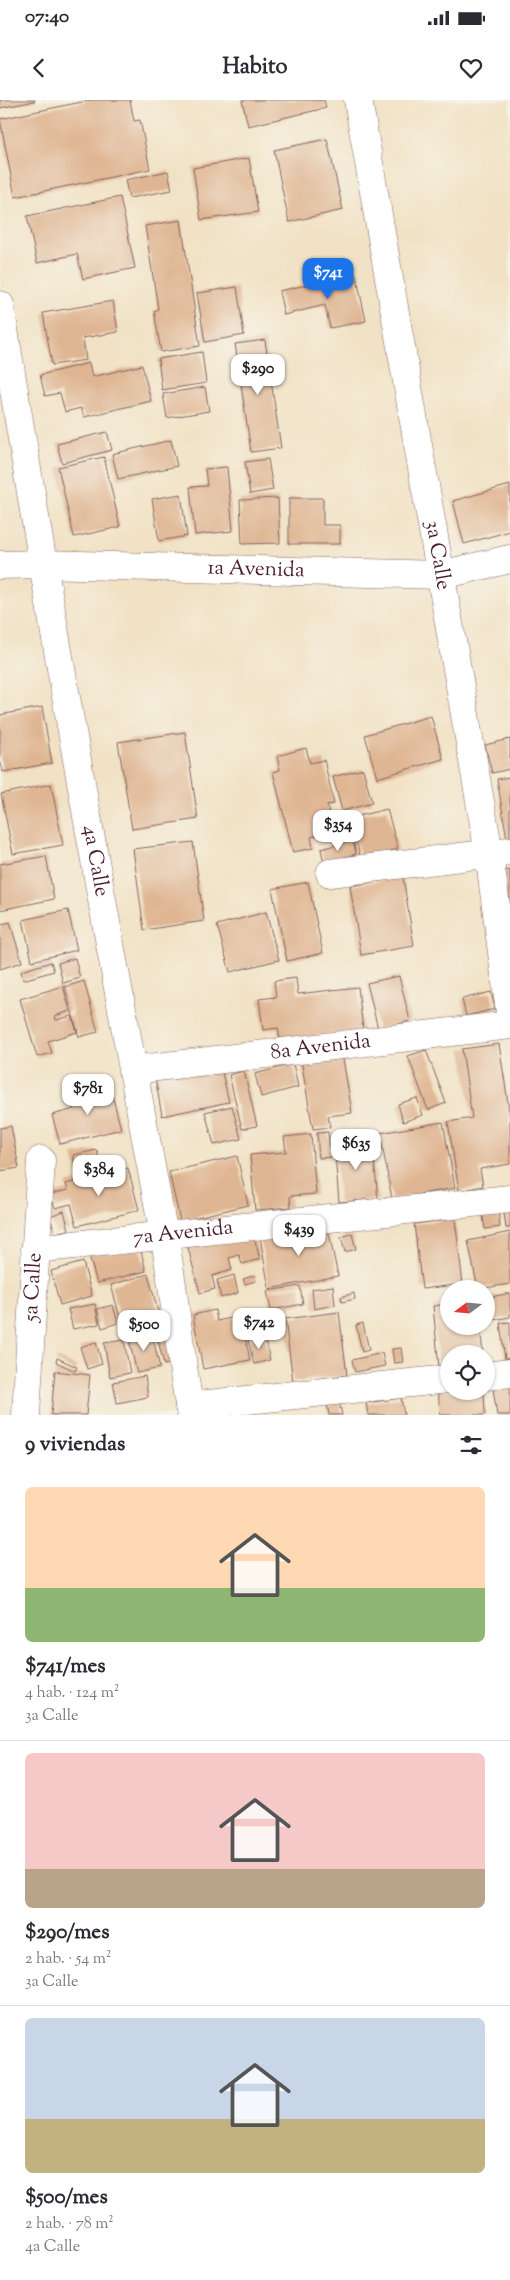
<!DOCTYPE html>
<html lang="es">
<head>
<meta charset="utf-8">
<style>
  body { margin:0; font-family:"Sorts Mill Goudy",serif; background:#f7f7f7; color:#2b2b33; height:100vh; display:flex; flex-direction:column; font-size:19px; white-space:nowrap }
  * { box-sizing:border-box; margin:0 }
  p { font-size:16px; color:#7c7c81 }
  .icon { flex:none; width:28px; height:28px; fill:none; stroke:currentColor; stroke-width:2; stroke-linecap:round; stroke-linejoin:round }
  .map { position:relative; height:1315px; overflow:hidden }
  .sheet { display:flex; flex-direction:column; background:#fff; flex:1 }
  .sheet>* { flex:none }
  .needle { width:32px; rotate:254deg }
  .buttons { position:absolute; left:440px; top:1180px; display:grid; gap:10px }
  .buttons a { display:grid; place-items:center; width:55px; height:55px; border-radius:50%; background:#fff; box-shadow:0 1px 4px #0004; font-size:25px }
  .price { position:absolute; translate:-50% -42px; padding:0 11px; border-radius:10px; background:#fff; color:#222; font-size:16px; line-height:32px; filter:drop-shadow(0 1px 2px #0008) }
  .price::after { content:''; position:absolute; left:50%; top:30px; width:15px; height:11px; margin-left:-8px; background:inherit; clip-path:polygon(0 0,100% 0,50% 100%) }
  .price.current { background:#1a73e8; color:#fff }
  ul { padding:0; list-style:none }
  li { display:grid; align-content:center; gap:10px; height:265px; padding:0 25px }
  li+li { border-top:1px solid #e1e1e2 }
  li span { display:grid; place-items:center; height:155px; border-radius:8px; color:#555 }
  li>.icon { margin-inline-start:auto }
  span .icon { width:90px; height:90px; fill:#fffc; stroke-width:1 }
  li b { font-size:21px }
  h2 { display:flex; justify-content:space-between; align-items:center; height:60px; padding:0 25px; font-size:21px }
  .status { display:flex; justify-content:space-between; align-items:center; height:35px; padding:0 25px; background:#fff; direction:ltr }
  .status svg { height:14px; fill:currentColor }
  header { display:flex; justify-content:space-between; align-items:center; height:65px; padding:0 25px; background:#fff; font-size:22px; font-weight:800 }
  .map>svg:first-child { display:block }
  .building { fill:#dfb693 }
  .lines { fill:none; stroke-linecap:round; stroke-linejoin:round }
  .minor-casing { stroke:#846361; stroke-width:29 }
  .minor { stroke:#fff; stroke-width:28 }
  .labels { text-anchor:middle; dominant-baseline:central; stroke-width:4.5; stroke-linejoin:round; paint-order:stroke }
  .street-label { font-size:21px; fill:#4a1f2b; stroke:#f7f3e8 }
</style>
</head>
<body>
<div class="status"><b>07:40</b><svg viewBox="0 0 49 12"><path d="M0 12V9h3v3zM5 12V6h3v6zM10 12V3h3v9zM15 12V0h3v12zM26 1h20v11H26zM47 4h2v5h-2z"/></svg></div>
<header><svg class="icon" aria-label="back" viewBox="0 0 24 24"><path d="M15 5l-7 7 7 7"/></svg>Habito<svg class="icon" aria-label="heart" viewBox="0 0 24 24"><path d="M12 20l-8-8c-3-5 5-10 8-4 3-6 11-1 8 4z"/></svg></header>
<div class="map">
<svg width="510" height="1315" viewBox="0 0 510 1315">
  <rect width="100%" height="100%" fill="#f7f3e8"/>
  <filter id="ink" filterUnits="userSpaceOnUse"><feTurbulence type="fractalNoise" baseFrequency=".02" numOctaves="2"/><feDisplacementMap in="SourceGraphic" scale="10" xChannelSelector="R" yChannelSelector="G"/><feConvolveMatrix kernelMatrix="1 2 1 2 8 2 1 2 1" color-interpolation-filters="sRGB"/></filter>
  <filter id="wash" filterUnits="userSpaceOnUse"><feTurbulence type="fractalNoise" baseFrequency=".0096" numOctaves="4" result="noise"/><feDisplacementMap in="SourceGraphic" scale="20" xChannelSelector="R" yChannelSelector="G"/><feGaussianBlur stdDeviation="1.12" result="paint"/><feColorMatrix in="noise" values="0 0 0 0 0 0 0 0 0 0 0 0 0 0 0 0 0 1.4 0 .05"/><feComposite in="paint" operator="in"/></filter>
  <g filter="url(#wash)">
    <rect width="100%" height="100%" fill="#f1e2c5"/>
    <g id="blocks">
      <!-- building -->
      <g class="building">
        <polygon points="0,0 35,0 35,1 0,8"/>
        <polygon points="91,0 130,0 134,21 140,20 150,69 15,97 0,19"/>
        <polygon points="242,0 324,0 326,8 248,26"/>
        <polygon points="327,39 343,110 289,122 274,50"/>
        <polygon points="249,58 258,112 201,120 193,68"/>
        <polygon points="168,71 172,90 129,98 125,80"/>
        <polygon points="120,97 135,168 83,179 77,154 37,163 27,116"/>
        <polygon points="181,120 200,246 161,252 154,211 158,209 145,126"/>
        <polygon points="356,174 366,221 330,228 325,205 284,215 279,191"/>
        <polygon points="237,187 244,235 205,242 197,193"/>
        <polygon points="113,201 118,232 83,238 86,260 52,265 43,213"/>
        <polygon points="265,240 281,348 251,352 235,244"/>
        <polygon points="202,252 206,283 162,290 158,259"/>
        <polygon points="89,263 92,277 142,265 151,301 84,317 81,308 65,312 60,293 45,296 40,275"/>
        <polygon points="205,287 209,311 167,318 163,294"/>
        <polygon points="107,332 112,350 62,363 57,344"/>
        <polygon points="171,340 177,366 118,379 112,354"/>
        <polygon points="104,357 120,427 74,437 58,367"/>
        <polygon points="268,359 273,390 250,394 245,362"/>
        <polygon points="227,367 233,431 195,435 190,387 207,386 205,369"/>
        <polygon points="510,385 510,431 464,444 453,401"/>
        <polygon points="181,394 187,436 159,441 152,399"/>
        <polygon points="278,398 280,443 242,444 240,400"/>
        <polygon points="289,398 323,398 323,425 340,425 340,444 289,444"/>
        <polygon points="42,607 52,663 3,672 0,659 0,615"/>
        <polygon points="431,616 443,659 377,678 365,635"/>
        <polygon points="185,632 198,719 132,729 118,642"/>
        <polygon points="510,639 510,669 492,673 485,645"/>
        <polygon points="306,648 310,663 324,660 334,704 327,705 334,731 311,737 313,748 293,752 273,672 280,670 277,656"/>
        <polygon points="363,669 372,703 342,711 333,677"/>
        <polygon points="510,677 510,738 507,739 497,679"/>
        <polygon points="51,684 63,745 13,754 1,694"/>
        <polygon points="387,709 398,749 361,759 350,718"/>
        <polygon points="353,740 356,754 324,763 321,749"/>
        <polygon points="193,742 204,821 144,830 133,749"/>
        <polygon points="46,756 54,799 0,810 0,764"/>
        <polygon points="510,770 510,798 509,798 503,772"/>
        <polygon points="403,777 414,846 361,855 350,786"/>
        <polygon points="308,782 323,853 287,861 272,789"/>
        <polygon points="68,810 77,850 32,861 23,820"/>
        <polygon points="266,812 279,860 230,872 217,825"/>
        <polygon points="10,822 22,862 0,869 0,825"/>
        <polygon points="75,858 80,878 63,883 58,863"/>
        <polygon points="51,862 54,871 23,880 21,871"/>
        <polygon points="399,876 410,921 378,929 367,883"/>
        <polygon points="296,878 298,894 358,887 363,930 280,940 278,928 263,930 259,899 276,897 274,881"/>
        <polygon points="84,881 98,932 79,937 65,887"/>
        <polygon points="63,886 70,911 55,916 56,920 72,916 77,932 48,941 52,953 37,957 20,899"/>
        <polygon points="491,892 495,909 466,916 462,899"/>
        <polygon points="499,944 510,1016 510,1064 480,1069 483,1086 459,1091 448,1022 472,1018 462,949"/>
        <polygon points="426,950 446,1003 428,1010 408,956"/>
        <polygon points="342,953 352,1013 328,1016 330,1027 313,1029 301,960"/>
        <polygon points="220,964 229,1002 162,1016 155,977"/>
        <polygon points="293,964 298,987 261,997 255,974"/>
        <polygon points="244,971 257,1026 242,1029 229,975"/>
        <polygon points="102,981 104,988 110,987 121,1029 60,1044 52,1015 74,1009 73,1001 89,996 86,985"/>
        <polygon points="417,998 423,1015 403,1022 398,1004"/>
        <polygon points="232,1006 241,1039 214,1045 205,1012"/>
        <polygon points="443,1022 455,1088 392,1099 380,1033"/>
        <polygon points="11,1026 19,1068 0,1071 0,1028"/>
        <polygon points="328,1032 331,1057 319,1058 317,1033"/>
        <polygon points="311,1034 316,1094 290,1096 291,1107 255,1110 250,1055 286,1052 284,1037"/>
        <polygon points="372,1040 378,1099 339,1102 334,1043"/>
        <polygon points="97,1050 101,1068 77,1073 73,1055"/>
        <polygon points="237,1056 248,1105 180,1121 169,1072"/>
        <polygon points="128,1068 139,1110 77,1126 71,1104 55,1108 51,1094 68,1090 66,1084"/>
        <polygon points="498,1109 500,1127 485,1129 482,1111"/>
        <polygon points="64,1111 69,1130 55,1133 50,1116"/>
        <polygon points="510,1112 510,1128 506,1128 504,1113"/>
        <polygon points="455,1119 463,1184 422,1189 414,1124"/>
        <polygon points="327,1124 338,1176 269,1189 260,1137"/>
        <polygon points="252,1130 260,1159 242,1164 239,1155 229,1158 232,1170 212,1176 215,1189 200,1193 187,1144"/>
        <polygon points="510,1132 510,1184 478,1189 468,1141"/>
        <polygon points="352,1134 356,1149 345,1152 341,1137"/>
        <polygon points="139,1143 146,1171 97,1183 89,1155"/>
        <polygon points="83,1162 92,1196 60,1205 51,1171"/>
        <polygon points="148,1174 160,1219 123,1228 111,1185"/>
        <polygon points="234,1175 238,1193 221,1198 217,1180"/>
        <polygon points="255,1175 256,1181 245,1184 243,1179"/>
        <polygon points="300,1186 303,1204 271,1210 267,1191"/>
        <polygon points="333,1186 335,1205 314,1209 312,1189"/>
        <polygon points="354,1193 355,1199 342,1202 341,1197"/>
        <polygon points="510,1193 510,1217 487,1221 486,1198"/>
        <polygon points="95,1204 99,1224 73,1229 68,1209"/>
        <polygon points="449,1204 449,1226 480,1226 483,1254 449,1254 449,1267 439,1268 433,1206"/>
        <polygon points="113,1205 118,1223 102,1228 97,1209"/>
        <polygon points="215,1210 217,1221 241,1216 250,1260 203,1269 193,1215"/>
        <polygon points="266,1212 271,1229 251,1235 246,1218"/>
        <polygon points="339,1212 347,1275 293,1282 285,1219"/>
        <polygon points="510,1222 510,1258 505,1259 500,1223"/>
        <polygon points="363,1223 369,1250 362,1252 356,1225"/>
        <polygon points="168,1229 176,1262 164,1265 156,1232"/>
        <polygon points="151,1230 160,1268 137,1273 128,1236"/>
        <polygon points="264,1236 270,1260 254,1264 248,1240"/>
        <polygon points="124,1240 130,1273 110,1277 104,1243"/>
        <polygon points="96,1242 102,1264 87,1269 80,1247"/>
        <polygon points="401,1248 403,1262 394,1263 392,1249"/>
        <polygon points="382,1253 385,1266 355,1272 352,1260"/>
        <polygon points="57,1258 77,1267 75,1271 56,1262"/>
        <polygon points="55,1271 90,1275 86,1315 51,1315"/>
        <polygon points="145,1276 148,1297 117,1303 113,1282"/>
        <polygon points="510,1286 510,1315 497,1315 493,1289"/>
        <polygon points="438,1288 449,1291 484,1291 485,1315 440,1315"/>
        <polygon points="401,1298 404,1315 368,1315 366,1303"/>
        <polygon points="339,1301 342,1315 329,1315 327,1304"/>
      </g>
    </g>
  </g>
  <g filter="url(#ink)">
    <use href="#blocks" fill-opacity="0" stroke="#846361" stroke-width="1"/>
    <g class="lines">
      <!-- minor casing -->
      <g class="minor-casing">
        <g id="minor">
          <path id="s1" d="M 358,0 L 489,753 L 510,913"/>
          <path id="s2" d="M 0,205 C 50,514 105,823 163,1130 C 175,1191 179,1254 191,1315"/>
          <path id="s3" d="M 0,465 L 42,464 L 441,475 L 510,459"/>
          <polyline points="330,773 510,751"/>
          <path id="s4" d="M 132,970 L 510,925"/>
          <path id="s5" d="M 35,1149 L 510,1099"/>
          <polyline points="486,1276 510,1273"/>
          <polyline points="189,1306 449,1279"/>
          <path id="s6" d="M 26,1315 L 41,1060"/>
        </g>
      </g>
      <!-- minor -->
      <use href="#minor" class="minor"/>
    </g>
  </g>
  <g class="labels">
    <!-- street labels -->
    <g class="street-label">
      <text stroke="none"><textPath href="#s1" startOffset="462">3a Calle</textPath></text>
      <text stroke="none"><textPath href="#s3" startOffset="256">1a Avenida</textPath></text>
      <text stroke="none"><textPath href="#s2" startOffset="564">4a Calle</textPath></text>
      <text stroke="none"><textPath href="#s4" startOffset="190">8a Avenida</textPath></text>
      <text stroke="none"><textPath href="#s5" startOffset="149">7a Avenida</textPath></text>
      <text stroke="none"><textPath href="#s6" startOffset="128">5a Calle</textPath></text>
    </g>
  </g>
</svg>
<div class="buttons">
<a><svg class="needle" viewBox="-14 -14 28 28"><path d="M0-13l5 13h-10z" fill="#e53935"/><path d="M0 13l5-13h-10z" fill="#7c7c81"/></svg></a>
<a><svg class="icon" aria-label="locate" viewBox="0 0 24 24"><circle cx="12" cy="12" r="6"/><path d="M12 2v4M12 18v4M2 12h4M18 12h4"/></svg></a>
</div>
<b class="price current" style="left:328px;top:200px">$741</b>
<b class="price" style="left:258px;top:296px">$290</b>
<b class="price" style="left:338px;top:752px">$354</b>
<b class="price" style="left:88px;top:1016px">$781</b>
<b class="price" style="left:356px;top:1071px">$635</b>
<b class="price" style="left:99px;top:1097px">$384</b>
<b class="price" style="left:299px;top:1157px">$439</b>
<b class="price" style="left:259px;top:1250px">$742</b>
<b class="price" style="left:144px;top:1252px">$500</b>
</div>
<section class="sheet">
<h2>9 viviendas<svg class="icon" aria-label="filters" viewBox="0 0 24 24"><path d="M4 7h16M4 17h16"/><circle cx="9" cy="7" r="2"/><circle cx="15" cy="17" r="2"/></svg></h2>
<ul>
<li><span style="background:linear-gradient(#ffd9b3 65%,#8fb573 0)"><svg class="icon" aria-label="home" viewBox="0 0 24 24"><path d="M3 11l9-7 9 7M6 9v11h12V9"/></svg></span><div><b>$741/mes</b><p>4 hab. · 124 m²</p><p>3a Calle</p></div></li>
<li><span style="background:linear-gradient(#f6c9c9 75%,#b9a48a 0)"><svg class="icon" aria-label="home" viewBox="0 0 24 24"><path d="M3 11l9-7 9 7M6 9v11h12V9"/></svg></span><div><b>$290/mes</b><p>2 hab. · 54 m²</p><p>3a Calle</p></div></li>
<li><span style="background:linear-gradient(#c9d6e8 65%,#c2b280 0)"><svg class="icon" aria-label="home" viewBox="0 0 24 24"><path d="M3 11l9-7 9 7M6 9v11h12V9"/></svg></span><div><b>$500/mes</b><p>2 hab. · 78 m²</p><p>4a Calle</p></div></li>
</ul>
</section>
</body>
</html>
